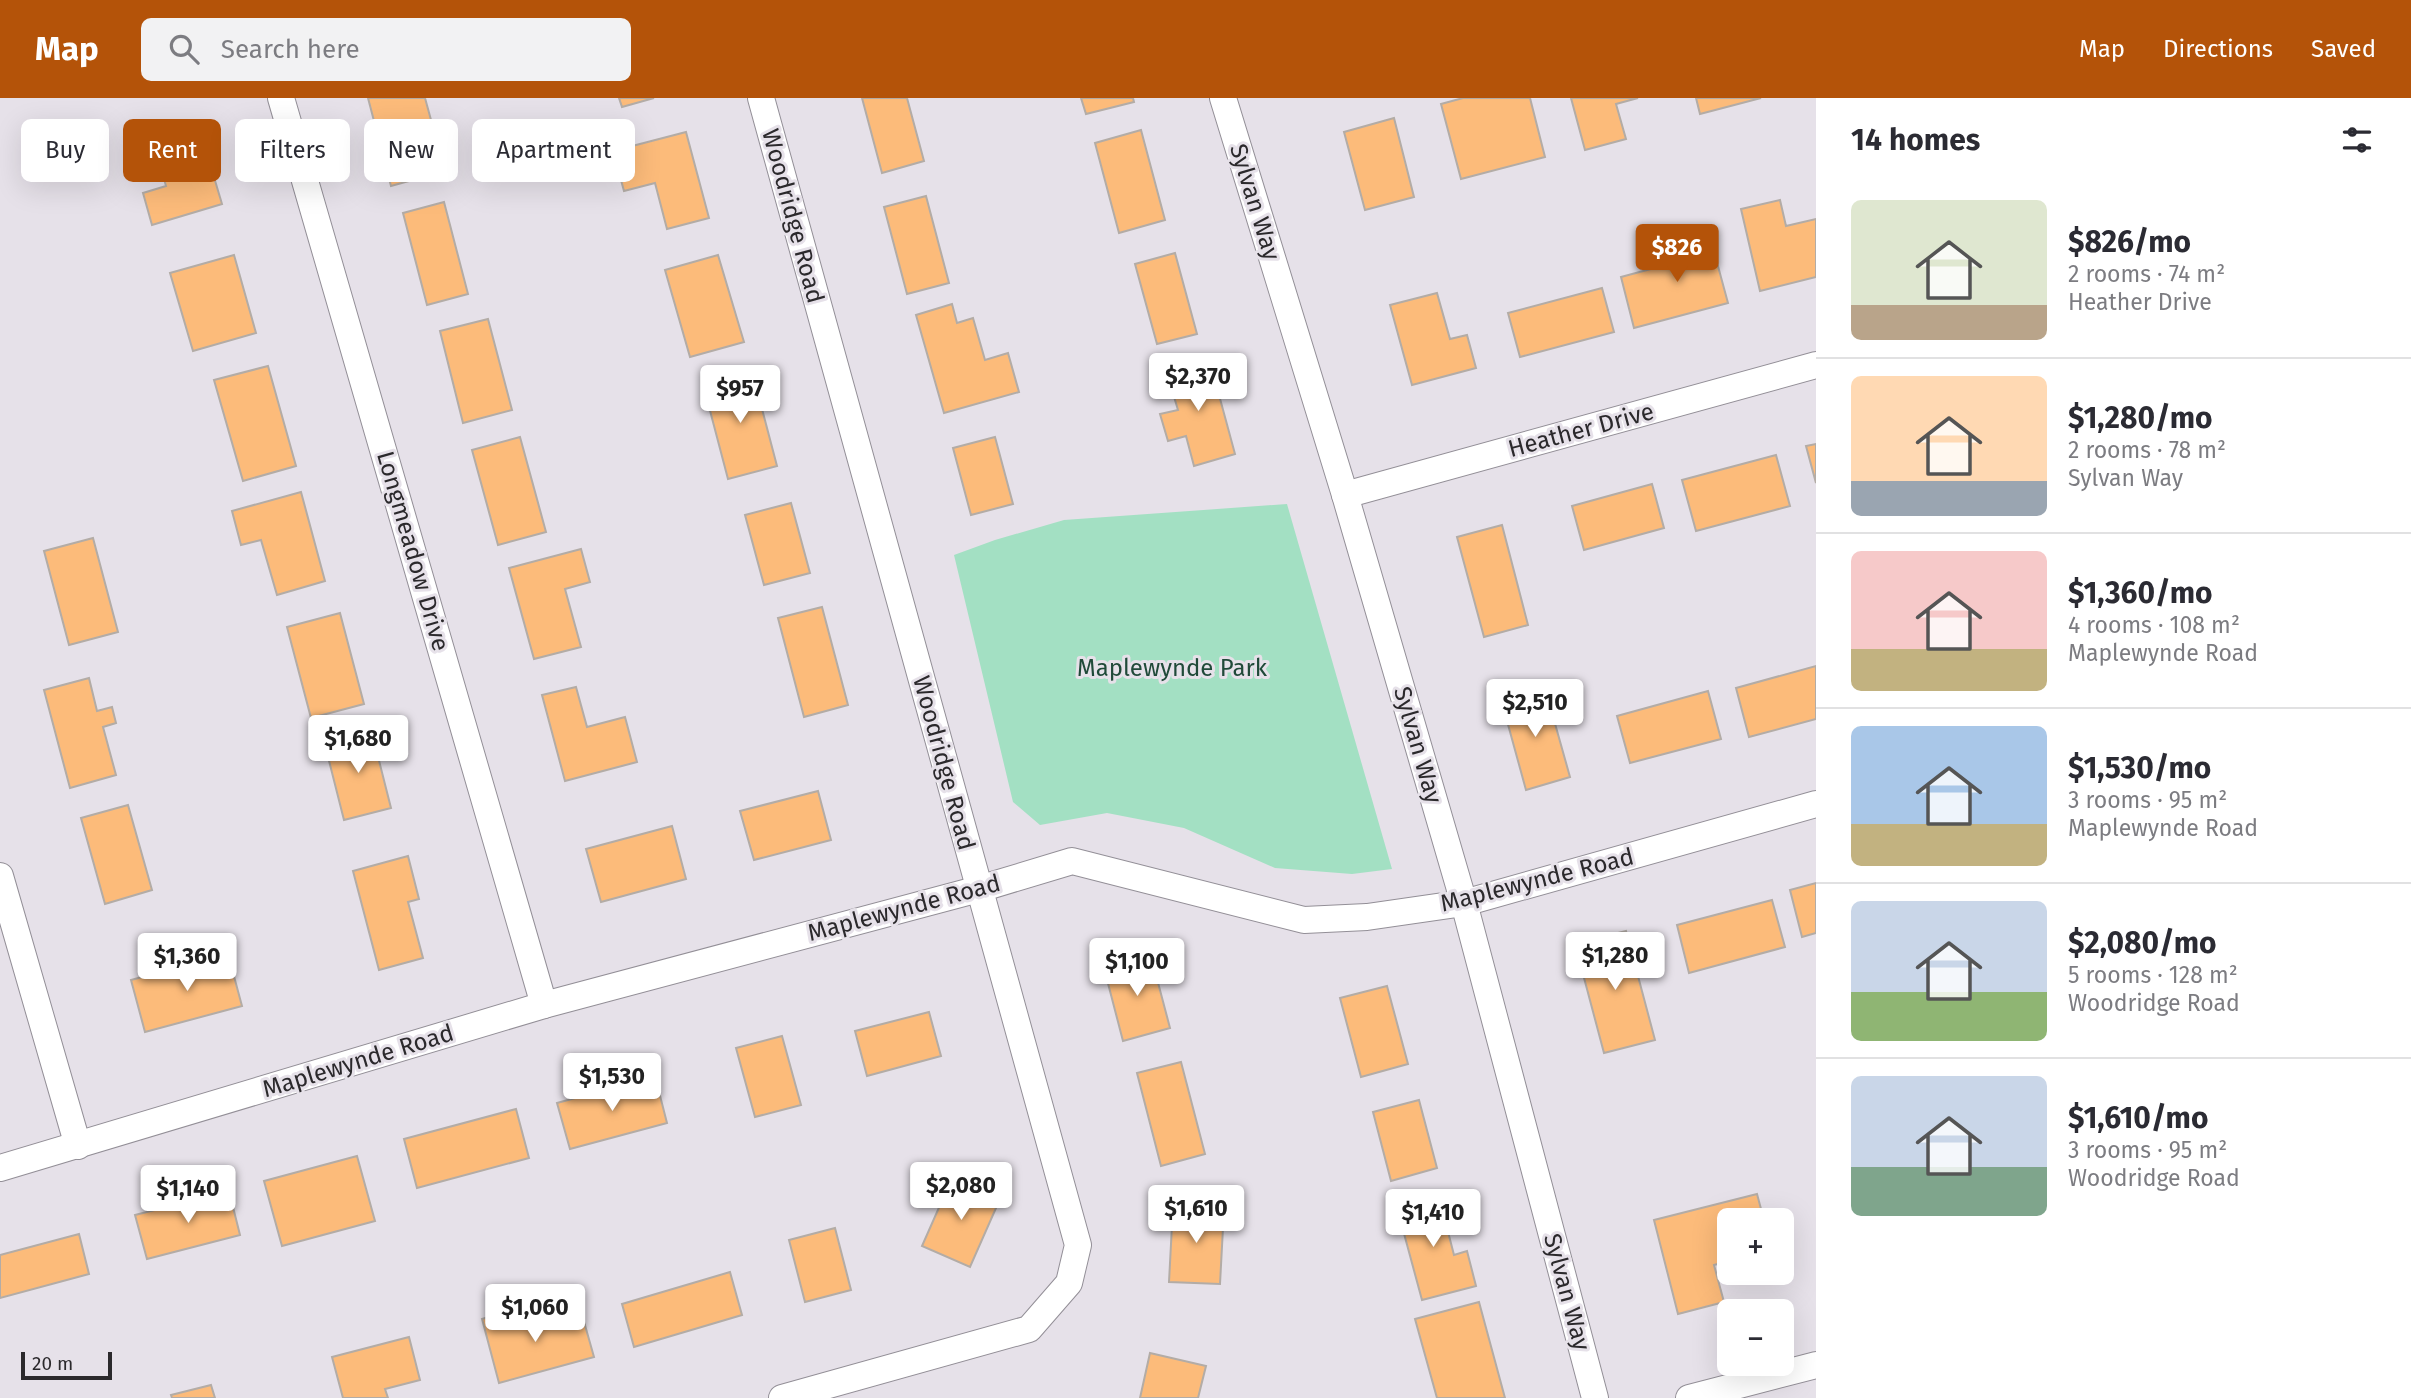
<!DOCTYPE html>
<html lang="en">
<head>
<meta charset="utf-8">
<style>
  body { margin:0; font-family:"Fira Sans",sans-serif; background:#f2f2f3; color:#2b2b33; height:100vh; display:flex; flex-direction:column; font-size:26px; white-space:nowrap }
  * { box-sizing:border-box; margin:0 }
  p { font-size:23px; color:#7c7c81 }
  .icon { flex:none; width:38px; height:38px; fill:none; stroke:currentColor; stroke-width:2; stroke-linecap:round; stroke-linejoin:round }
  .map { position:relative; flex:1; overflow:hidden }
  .side { display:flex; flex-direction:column; background:#fff; width:595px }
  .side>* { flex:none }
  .banner { position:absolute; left:21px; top:21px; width:665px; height:63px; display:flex; gap:14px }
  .tools { position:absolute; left:1717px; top:1110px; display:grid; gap:14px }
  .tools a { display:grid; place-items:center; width:77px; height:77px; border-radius:10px; background:#fff; box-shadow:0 7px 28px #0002; font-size:35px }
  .scale { position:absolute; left:21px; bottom:18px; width:91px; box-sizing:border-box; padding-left:7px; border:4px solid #2b292c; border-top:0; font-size:19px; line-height:24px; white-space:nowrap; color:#2b292c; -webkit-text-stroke:5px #e6e1e9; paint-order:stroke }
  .price { position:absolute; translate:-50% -60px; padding:0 16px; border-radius:7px; background:#fff; color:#222; font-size:23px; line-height:46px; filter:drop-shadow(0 2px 4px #0008) }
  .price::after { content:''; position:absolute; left:50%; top:42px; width:21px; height:16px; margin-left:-10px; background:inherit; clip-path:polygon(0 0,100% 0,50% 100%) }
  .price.on { background:#b45309; color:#fff }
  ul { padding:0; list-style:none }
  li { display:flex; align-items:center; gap:21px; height:175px; padding:0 35px }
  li+li { border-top:2px solid #e1e1e2 }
  li span { display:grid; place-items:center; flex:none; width:196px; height:140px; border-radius:10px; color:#555 }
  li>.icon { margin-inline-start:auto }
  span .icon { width:84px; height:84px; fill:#fffc; stroke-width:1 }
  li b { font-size:30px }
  h2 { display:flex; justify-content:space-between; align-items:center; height:84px; padding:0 35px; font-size:30px }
  .chip { padding:0 24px; border-radius:10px; background:#fff; box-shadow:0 7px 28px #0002; font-size:24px; line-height:63px }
  .chip.on { background:#b45309; color:#fff }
  header { display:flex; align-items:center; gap:42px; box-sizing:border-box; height:98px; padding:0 35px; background:#b45309; color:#fff }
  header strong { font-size:33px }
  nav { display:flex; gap:38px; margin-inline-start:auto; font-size:24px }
  .search { width:490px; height:63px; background:#f2f2f3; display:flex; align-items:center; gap:18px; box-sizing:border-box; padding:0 24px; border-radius:10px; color:#7c7c81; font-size:26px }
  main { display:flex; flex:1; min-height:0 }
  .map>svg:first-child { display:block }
  .green { fill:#a3e0c3 }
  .building { fill:#fcbb7a; stroke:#b3aca6; stroke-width:2 }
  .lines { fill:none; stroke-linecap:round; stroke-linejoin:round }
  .minor-casing { stroke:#938f97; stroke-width:28 }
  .minor { stroke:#fff; stroke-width:26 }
  .labels { text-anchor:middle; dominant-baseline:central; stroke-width:6; stroke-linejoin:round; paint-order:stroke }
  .street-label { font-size:24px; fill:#2b292c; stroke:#e6e1e9 }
  .park-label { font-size:24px; fill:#204a39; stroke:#e6e1e9 }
</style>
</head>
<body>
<header>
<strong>Map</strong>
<div class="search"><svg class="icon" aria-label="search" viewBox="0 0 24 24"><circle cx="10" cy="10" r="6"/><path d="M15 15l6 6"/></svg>Search here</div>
<nav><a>Map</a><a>Directions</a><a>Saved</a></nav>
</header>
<main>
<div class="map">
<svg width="1816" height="1300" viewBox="0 0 1816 1300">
  <rect width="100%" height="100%" fill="#e6e1e9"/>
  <!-- green -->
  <polygon class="green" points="1287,406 1392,771 1352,776 1275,770 1184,730 1107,715 1040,727 1013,704 954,457 995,442 1064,422"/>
  <!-- building -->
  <g class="building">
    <polygon points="368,0 425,0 445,73 391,88"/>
    <polygon points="619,0 654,0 622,9"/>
    <polygon points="862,0 907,0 924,63 882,75"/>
    <polygon points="1081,0 1133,0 1134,4 1086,16"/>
    <polygon points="1463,0 1530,0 1545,59 1461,81 1441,6"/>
    <polygon points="1571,0 1638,0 1616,6 1626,41 1585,52"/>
    <polygon points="1696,0 1761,0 1700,16"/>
    <polygon points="1394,20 1414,99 1365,112 1344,34"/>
    <polygon points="200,32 222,106 152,127 143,95 166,88 154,45"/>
    <polygon points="1141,32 1165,122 1119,135 1095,45"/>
    <polygon points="686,34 709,120 667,131 655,85 624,93 613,53"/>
    <polygon points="926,98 949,185 907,196 884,109"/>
    <polygon points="1780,102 1786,128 1816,121 1816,179 1760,193 1741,111"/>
    <polygon points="444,104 468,196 427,207 403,115"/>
    <polygon points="1709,135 1728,205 1634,230 1621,179 1673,165 1668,146"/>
    <polygon points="1175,155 1197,236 1157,246 1135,166"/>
    <polygon points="234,157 256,235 193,253 170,175"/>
    <polygon points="718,157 744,244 690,259 665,172"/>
    <polygon points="1602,190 1614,234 1520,259 1508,215"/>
    <polygon points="1437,195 1450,241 1467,237 1476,270 1412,287 1390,207"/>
    <polygon points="952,206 957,225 973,220 985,262 1008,255 1019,294 944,315 916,217"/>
    <polygon points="488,221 512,312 463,325 440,233"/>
    <polygon points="1209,260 1235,356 1194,368 1186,338 1168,343 1160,316 1178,312 1166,272"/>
    <polygon points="268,268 296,368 243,383 214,282"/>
    <polygon points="752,273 777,368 728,381 703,286"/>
    <polygon points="520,339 546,434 498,447 472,352"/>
    <polygon points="995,339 1013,406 971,417 953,350"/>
    <polygon points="1816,346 1816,385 1806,348"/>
    <polygon points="1776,357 1790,408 1696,433 1682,382"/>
    <polygon points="1652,386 1664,430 1584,452 1572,408"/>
    <polygon points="301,394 325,483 277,497 261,442 241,447 232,413"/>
    <polygon points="791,405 810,475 764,487 745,417"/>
    <polygon points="1502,427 1528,527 1484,539 1457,439"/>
    <polygon points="93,440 118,534 69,547 44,453"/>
    <polygon points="581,451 590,484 565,491 581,549 534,561 509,470"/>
    <polygon points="822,509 848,607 804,619 778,520"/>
    <polygon points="340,515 364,606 311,620 287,529"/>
    <polygon points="1816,568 1816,621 1749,639 1736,590"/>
    <polygon points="89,580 97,613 112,609 116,625 103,629 116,677 70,690 44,592"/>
    <polygon points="576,589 587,629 625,619 637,664 565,683 542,597"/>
    <polygon points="1545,590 1570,679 1526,692 1501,601"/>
    <polygon points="1708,593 1721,641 1630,665 1617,618"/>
    <polygon points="371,631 391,710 344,722 324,643"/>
    <polygon points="818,693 831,742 754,762 740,713"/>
    <polygon points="128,707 152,792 105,806 81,720"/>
    <polygon points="672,728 686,781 601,804 586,751"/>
    <polygon points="408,758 419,801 408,804 423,860 379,872 353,773"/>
    <polygon points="1816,785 1816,835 1802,839 1790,792"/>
    <polygon points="1772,802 1785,849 1689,875 1677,827"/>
    <polygon points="1626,833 1655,942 1604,955 1575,846"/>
    <polygon points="228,856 242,908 145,934 131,882"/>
    <polygon points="1151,858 1170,930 1123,943 1104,870"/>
    <polygon points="1387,888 1408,966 1361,979 1340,900"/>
    <polygon points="929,914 941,958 867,978 855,933"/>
    <polygon points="782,938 801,1007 755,1019 736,950"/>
    <polygon points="1181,964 1205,1056 1161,1068 1137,975"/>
    <polygon points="655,978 667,1025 570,1051 557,1005"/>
    <polygon points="1419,1002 1437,1070 1391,1083 1373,1014"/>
    <polygon points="516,1011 529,1060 417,1090 404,1041"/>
    <polygon points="357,1058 375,1123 282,1148 264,1083"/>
    <polygon points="952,1080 1000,1101 970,1169 922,1148"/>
    <polygon points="229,1093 240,1137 147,1161 135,1117"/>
    <polygon points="1438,1095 1454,1157 1467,1153 1476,1188 1422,1202 1396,1106"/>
    <polygon points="1757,1096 1764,1122 1729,1122 1729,1163 1714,1167 1724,1204 1678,1216 1654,1122"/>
    <polygon points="1173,1108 1224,1111 1220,1186 1169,1184"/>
    <polygon points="835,1130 851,1192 805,1204 789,1142"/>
    <polygon points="79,1136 89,1176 0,1200 0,1157"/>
    <polygon points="730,1174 742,1217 634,1249 622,1206"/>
    <polygon points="1479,1204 1505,1300 1437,1300 1415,1221"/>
    <polygon points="518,1210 524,1229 581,1213 594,1259 499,1285 482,1221"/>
    <polygon points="409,1239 420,1282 385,1291 388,1300 343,1300 332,1259"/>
    <polygon points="1150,1255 1206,1268 1198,1300 1140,1300"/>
    <polygon points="211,1287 215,1300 172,1300 171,1297"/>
  </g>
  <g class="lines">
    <!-- minor casing -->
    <g class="minor-casing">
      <g id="minor">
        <polyline points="281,0 544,907"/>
        <polyline points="761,0 1078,1147 1069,1185 1029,1231 782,1300"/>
        <polyline points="1223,0 1345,397 1464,805 1595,1300"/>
        <polyline points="1345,397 1816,267"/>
        <polyline points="0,778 78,1048"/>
        <polyline points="0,1070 544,907 979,791 1072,763 1304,822 1367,819 1464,805 1816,706"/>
        <polyline points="1689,1300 1816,1267"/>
      </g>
    </g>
    <!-- minor -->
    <use href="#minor" class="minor"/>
  </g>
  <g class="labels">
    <!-- street labels -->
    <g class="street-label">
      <text transform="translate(1255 104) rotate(73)">Sylvan Way</text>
      <text transform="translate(793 118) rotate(75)">Woodridge Road</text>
      <text transform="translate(1581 332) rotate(-15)">Heather Drive</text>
      <text transform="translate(413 453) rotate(74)">Longmeadow Drive</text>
      <text transform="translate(1418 647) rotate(74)">Sylvan Way</text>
      <text transform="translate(944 665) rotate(75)">Woodridge Road</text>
      <text transform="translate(1537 782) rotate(-14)">Maplewynde Road</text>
      <text transform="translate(904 810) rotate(-15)">Maplewynde Road</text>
      <text transform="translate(358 963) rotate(-17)">Maplewynde Road</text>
      <text transform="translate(1567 1194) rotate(75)">Sylvan Way</text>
    </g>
    <!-- park labels -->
    <g class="park-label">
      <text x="1172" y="570">Maplewynde Park</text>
    </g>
  </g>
</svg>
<div class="tools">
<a>+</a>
<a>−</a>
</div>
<div class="scale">20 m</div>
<b class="price on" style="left:1677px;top:186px">$826</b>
<b class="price" style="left:1198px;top:315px">$2,370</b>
<b class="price" style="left:740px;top:327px">$957</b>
<b class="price" style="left:1535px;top:641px">$2,510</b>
<b class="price" style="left:358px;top:677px">$1,680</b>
<b class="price" style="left:1615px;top:894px">$1,280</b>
<b class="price" style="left:187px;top:895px">$1,360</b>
<b class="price" style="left:1137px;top:900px">$1,100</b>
<b class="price" style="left:612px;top:1015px">$1,530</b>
<b class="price" style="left:961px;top:1124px">$2,080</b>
<b class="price" style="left:188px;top:1127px">$1,140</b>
<b class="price" style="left:1196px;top:1147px">$1,610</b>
<b class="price" style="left:1433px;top:1151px">$1,410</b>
<b class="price" style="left:535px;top:1246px">$1,060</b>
<div class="banner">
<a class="chip">Buy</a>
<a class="chip on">Rent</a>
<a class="chip">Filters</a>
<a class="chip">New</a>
<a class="chip">Apartment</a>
</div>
</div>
<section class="side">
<h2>14 homes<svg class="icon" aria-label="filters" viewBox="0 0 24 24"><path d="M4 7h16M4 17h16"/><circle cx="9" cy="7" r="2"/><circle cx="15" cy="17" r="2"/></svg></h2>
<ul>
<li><span style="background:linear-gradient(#dfe7d0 75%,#b9a48a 0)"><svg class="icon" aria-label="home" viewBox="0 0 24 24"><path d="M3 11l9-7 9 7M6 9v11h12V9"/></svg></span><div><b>$826/mo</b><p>2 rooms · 74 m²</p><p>Heather Drive</p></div></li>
<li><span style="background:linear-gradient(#ffd9b3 75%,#9aa5b1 0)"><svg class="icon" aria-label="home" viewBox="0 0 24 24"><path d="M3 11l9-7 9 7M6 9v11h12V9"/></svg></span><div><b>$1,280/mo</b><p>2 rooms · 78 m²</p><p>Sylvan Way</p></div></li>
<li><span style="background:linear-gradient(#f6c9c9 70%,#c2b280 0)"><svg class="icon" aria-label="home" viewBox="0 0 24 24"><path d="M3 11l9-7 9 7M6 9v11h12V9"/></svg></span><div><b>$1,360/mo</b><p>4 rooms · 108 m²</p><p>Maplewynde Road</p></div></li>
<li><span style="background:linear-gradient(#a9c7e8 70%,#c2b280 0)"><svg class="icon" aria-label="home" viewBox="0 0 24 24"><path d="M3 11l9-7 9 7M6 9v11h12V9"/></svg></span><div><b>$1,530/mo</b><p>3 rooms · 95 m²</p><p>Maplewynde Road</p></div></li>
<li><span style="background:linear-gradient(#c9d6e8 65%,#8fb573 0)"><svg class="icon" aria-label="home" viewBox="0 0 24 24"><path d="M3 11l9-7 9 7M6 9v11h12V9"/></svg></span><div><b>$2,080/mo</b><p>5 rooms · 128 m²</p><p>Woodridge Road</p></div></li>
<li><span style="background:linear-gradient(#c9d6e8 65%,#7fa58c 0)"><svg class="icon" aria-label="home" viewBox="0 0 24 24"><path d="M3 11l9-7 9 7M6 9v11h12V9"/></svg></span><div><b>$1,610/mo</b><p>3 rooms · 95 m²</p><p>Woodridge Road</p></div></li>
</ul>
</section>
</main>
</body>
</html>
